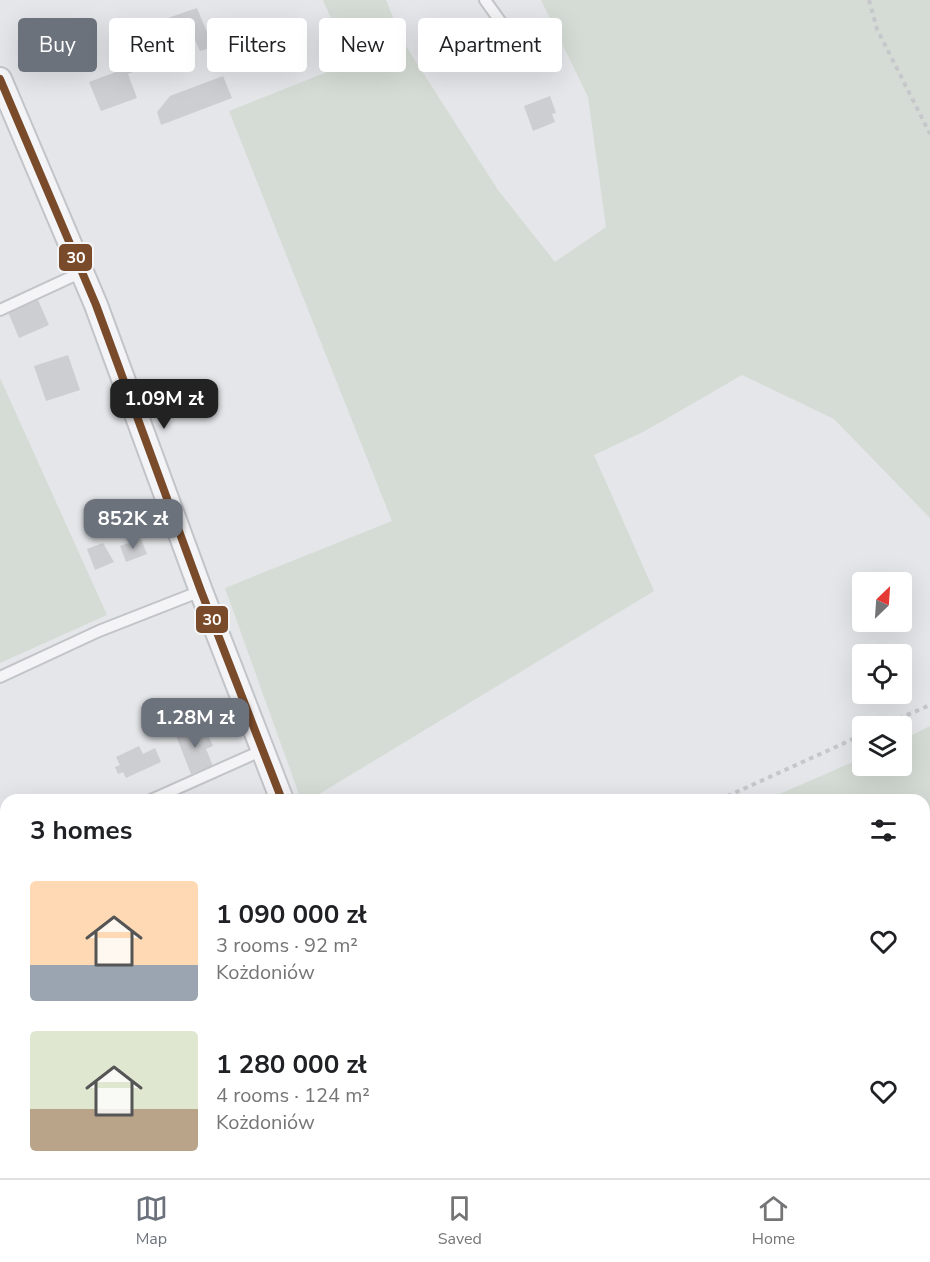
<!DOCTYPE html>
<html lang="en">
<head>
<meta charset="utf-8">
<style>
  body { margin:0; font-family:"Nunito Sans",sans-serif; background:#f6f6f6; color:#202124; height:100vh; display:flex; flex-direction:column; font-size:22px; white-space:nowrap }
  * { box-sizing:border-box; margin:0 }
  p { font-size:20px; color:#757577 }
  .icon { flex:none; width:33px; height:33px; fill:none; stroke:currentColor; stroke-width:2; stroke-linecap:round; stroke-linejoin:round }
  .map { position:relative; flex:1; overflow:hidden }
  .side { position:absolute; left:0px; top:794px; width:930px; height:386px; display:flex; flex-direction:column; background:#fff; border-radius:18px 18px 0 0; box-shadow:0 6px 24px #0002 }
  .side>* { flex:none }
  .top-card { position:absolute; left:18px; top:18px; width:600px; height:54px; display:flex; gap:12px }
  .needle { width:39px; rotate:25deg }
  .buttons { position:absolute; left:852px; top:572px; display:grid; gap:12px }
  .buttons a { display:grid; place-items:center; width:60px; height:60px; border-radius:6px; background:#fff; box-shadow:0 6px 24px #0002; font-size:30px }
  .price { position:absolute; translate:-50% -51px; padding:0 14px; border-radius:12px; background:#6c727c; color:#fff; font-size:20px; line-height:39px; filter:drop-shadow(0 2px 3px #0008) }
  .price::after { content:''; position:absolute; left:50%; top:36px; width:18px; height:14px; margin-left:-9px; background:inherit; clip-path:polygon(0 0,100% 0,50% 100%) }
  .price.on { background:#222; color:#fff }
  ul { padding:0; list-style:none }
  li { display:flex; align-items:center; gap:18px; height:150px; padding:0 30px }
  li span { display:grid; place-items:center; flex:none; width:168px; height:120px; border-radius:6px; color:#555 }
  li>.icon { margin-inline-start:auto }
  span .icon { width:72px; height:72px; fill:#fffc; stroke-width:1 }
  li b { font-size:26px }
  h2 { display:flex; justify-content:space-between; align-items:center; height:72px; padding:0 30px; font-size:26px }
  .pill { padding:0 21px; border-radius:6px; background:#fff; box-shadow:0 6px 24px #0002; font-size:21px; line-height:54px }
  .pill.on { background:#6c727c; color:#fff }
  .tabs { display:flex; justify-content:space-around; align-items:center; height:84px; border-top:2px solid #e0e0e0; background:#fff; font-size:16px; color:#757577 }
  .tabs a { display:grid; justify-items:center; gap:3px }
  .tabs .on { color:#6c727c }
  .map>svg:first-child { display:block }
  .green { fill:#d5dcd5 }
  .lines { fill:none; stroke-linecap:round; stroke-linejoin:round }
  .stream { stroke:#b5c2d1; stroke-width:6 }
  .building { fill:#cdced1 }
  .service-casing { stroke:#c2c4c7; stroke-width:14 }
  .minor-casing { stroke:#c2c4c7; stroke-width:26 }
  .path { stroke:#c5c7ca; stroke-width:4; stroke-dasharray:4.5 4.5; stroke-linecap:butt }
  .service { stroke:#f4f4f6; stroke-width:10 }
  .minor { stroke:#f4f4f6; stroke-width:22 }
  .bus-1-casing { stroke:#f3f5f8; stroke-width:12 }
  .bus-1 { stroke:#7a4b2a; stroke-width:8 }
  .line-badge { stroke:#f3f5f8; stroke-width:2 }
  .badge-label { font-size:16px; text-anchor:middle; font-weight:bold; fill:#fff }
</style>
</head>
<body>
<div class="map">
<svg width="930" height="1178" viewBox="0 0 930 1178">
  <rect width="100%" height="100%" fill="#e4e6e9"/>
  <!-- green -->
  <g class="green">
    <polygon points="323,0 386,0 402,40 498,190 555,262 606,227 588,97 541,0 930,0 930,518 834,419 742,375 645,431 594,455 654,591 311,799 301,800 225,588 392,521 229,111 350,63"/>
    <polygon points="0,378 107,615 0,663"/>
    <polygon points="930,726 930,1178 0,1178 0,944 6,941 6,1173 924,1173 924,800 768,799 862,758 862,765 902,765 902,740"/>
  </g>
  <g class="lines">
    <!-- stream -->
    <polyline class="stream" points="36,1178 47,1173"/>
  </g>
  <!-- building -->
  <g class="building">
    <polygon points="197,8 213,47 200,51 194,38 175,46 165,19"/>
    <polygon points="152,42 160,61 128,74 137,98 101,111 89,82 126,68 120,55"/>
    <polygon points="223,76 232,98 161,125 157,112 170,96"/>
    <polygon points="550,96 556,113 552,114 555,122 533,131 524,106"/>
    <polygon points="38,300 49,325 19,338 8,312"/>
    <polygon points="68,355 80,390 46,401 34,366"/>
    <polygon points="119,503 124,516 118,518 121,531 97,538 88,512"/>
    <polygon points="141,539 147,554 126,562 120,546"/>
    <polygon points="103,543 114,562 95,570 87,549"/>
    <polygon points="196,725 201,737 208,735 213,746 206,749 213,766 191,774 175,733"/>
    <polygon points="139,746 143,754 155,748 161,762 126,778 123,772 118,774 115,767 120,765 116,757"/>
    <polygon points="5,812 6,814 6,841 0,830 0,815"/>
  </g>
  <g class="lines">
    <!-- service casing -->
    <g class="service-casing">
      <g id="service">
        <polyline points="485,0 528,60"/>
        <polyline points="0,310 82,272"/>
        <polyline points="0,677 99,631 201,591"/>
        <polyline points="151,800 263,750"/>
        <polyline points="0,869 6,866"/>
      </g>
    </g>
    <!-- minor casing -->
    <g class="minor-casing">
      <g id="minor">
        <polyline points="0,79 96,305 201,591 282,800"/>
        <polyline points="428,1173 430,1178"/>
      </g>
    </g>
    <!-- path -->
    <g class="path">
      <polyline points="869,0 877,29 930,134"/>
      <polyline points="882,726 930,705"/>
      <polyline points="719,800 862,735"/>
      <polyline points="0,1052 6,1050"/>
    </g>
    <!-- service -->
    <use href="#service" class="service"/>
    <!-- minor -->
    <use href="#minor" class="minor"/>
    <!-- bus-1 casing -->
    <g class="bus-1-casing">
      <polyline id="bus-1" points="0,79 96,305 201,591 282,800"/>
    </g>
    <!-- bus-1 -->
    <use href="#bus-1" class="bus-1"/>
  </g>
  <g class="line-badge">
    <rect x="58" y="243" width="35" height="29" rx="6" fill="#7a4b2a"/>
    <rect x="195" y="605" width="34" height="29" rx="6" fill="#7a4b2a"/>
  </g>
  <g class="badge-label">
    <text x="76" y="263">30</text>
    <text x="212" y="625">30</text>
  </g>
</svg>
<div class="buttons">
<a><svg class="needle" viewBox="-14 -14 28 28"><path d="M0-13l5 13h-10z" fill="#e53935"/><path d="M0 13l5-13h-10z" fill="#757577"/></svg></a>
<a><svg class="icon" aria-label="locate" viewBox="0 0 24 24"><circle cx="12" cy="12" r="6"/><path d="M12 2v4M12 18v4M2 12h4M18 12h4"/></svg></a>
<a><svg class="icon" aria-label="layers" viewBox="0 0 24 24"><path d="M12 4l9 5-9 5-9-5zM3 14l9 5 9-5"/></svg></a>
</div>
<b class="price on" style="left:164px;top:430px">1.09M zł</b>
<b class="price" style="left:133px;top:550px">852K zł</b>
<b class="price" style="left:195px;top:749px">1.28M zł</b>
<div class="top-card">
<a class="pill on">Buy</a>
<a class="pill">Rent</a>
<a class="pill">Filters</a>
<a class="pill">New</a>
<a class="pill">Apartment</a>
</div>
<section class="side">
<h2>3 homes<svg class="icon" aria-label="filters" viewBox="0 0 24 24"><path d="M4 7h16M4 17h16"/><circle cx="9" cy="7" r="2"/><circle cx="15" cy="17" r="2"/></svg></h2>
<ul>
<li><span style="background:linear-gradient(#ffd9b3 70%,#9aa5b1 0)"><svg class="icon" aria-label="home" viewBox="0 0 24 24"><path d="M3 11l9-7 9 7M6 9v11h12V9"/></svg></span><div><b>1 090 000 zł</b><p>3 rooms · 92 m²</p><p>Kożdoniów</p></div><svg class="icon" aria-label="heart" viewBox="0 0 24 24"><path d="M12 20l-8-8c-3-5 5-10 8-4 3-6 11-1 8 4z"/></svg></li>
<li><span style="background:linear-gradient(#dfe7d0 65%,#b9a48a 0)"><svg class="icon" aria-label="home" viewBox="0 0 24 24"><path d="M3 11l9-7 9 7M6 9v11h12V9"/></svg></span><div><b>1 280 000 zł</b><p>4 rooms · 124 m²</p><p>Kożdoniów</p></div><svg class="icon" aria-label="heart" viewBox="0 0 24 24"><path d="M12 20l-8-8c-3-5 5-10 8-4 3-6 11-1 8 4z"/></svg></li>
</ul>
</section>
</div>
<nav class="tabs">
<a class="on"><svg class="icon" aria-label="map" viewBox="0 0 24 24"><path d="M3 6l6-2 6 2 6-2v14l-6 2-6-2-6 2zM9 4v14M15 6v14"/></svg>Map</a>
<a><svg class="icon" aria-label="saved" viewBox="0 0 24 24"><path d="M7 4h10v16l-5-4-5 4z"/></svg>Saved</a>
<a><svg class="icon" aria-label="home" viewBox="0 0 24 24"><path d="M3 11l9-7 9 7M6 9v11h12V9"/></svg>Home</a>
</nav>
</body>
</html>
